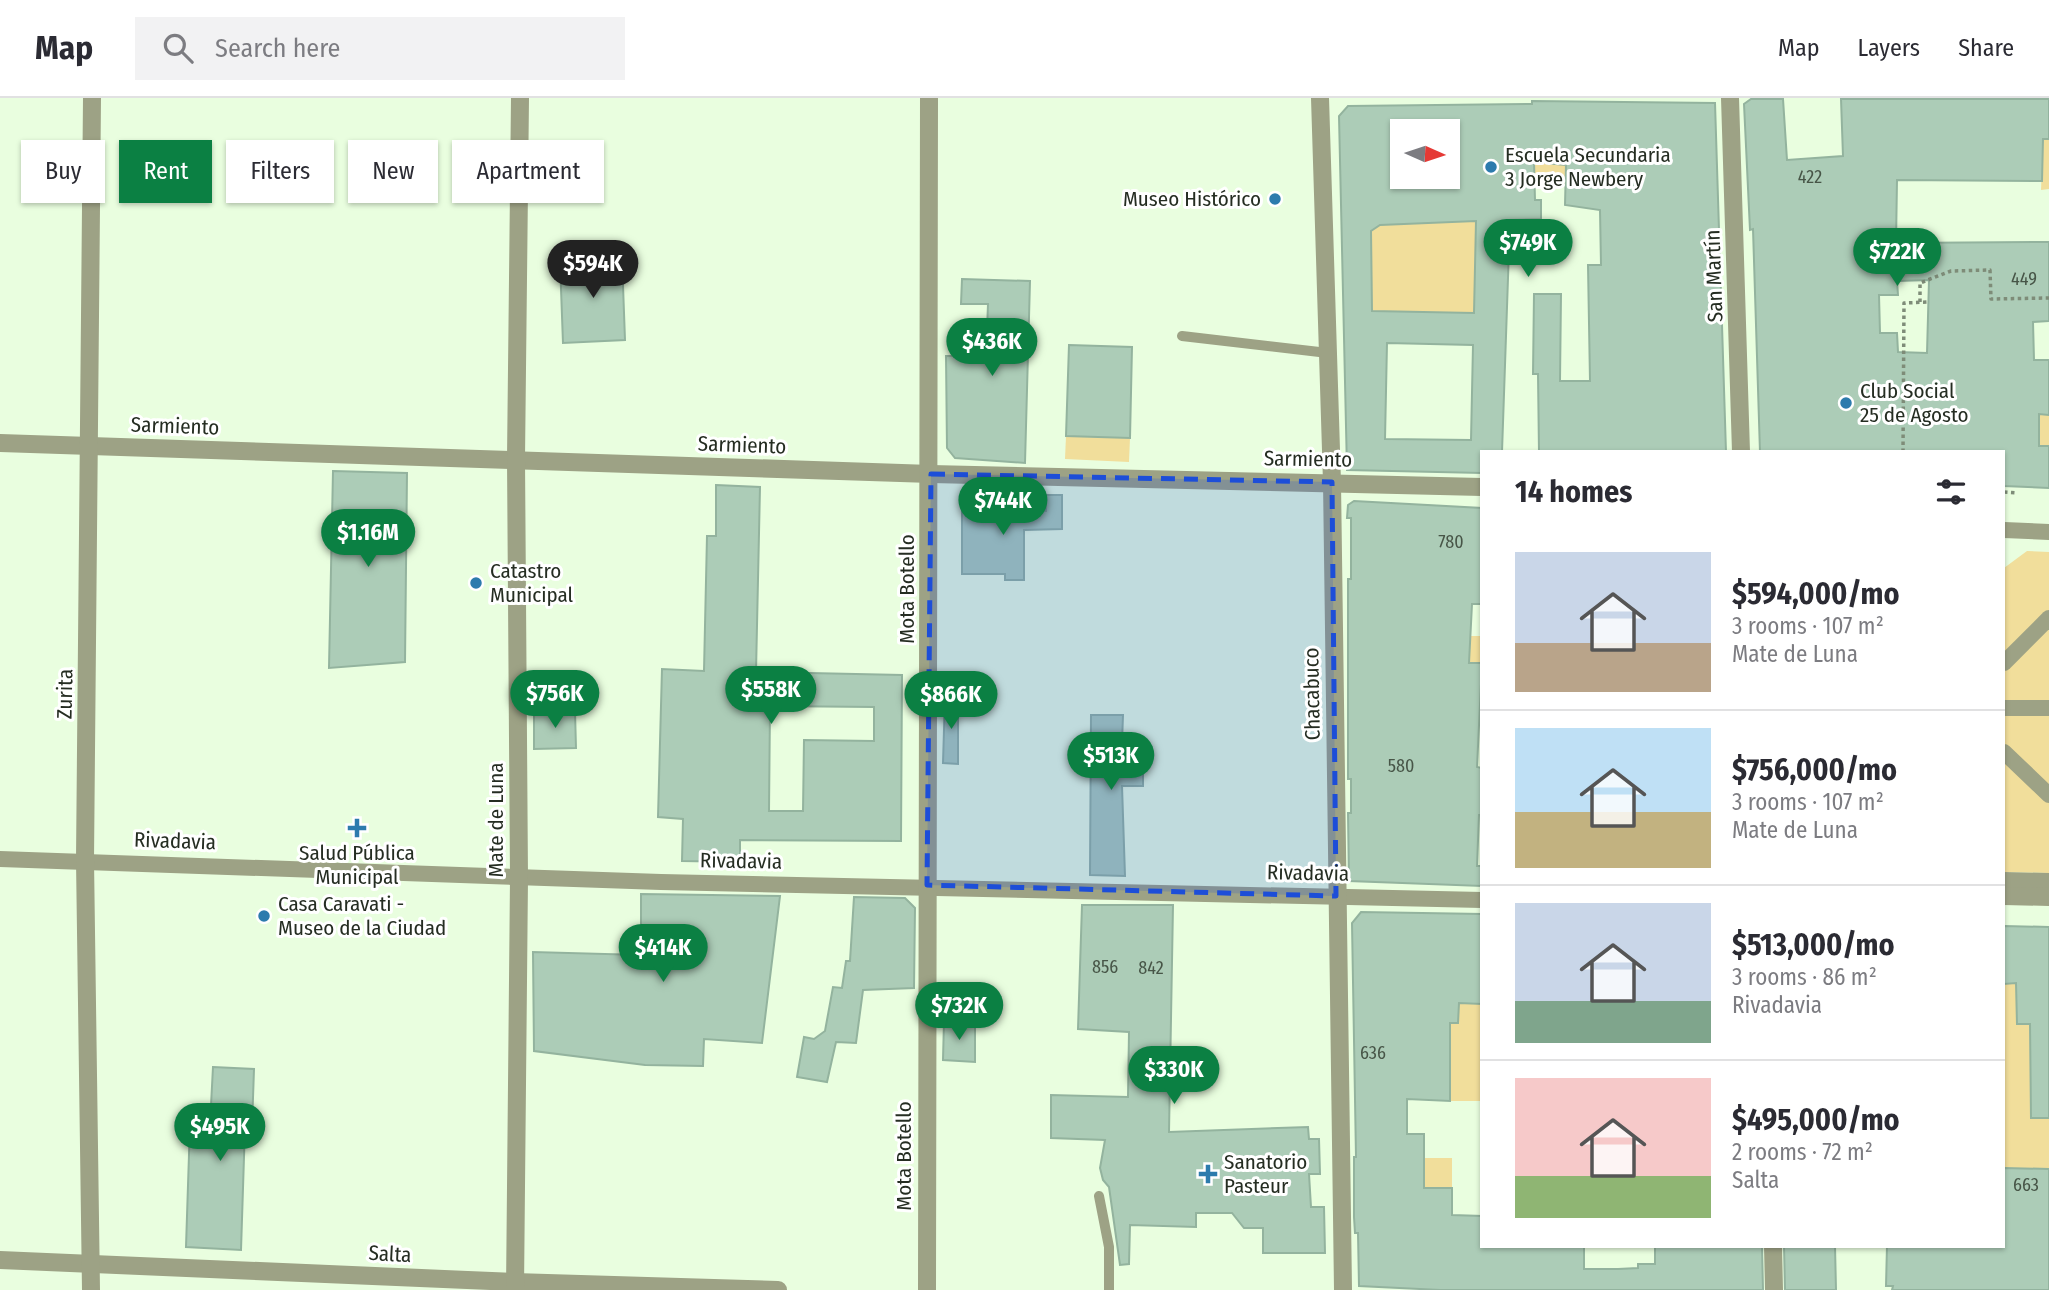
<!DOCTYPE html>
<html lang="en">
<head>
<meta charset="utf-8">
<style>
  body { margin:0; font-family:"Fira Sans Condensed",sans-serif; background:#f2f2f3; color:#2b2b33; height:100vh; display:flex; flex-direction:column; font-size:26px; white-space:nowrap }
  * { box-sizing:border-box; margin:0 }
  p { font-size:23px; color:#7c7c81 }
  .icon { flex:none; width:38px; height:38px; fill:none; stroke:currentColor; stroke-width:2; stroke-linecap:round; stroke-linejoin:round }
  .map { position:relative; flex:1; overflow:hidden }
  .details { position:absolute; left:1480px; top:352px; width:525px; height:798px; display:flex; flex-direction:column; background:#fff; border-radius:0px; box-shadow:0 2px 5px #0004 }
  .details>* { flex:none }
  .banner { position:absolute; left:21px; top:42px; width:665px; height:63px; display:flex; gap:14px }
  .needle { width:46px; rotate:93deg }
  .controls { position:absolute; left:1390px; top:21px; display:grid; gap:14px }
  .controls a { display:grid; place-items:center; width:70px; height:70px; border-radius:0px; background:#fff; box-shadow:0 2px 5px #0004; font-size:35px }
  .price { position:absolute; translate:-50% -60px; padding:0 16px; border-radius:24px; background:#0b8043; color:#fff; font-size:23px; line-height:46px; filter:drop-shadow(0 2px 4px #0008) }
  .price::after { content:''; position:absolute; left:50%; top:42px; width:21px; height:16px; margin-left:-10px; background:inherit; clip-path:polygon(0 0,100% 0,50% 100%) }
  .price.active { background:#222; color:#fff }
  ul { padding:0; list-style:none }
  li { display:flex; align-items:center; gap:21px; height:175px; padding:0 35px }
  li+li { border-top:2px solid #e1e1e2 }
  li span { display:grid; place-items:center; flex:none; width:196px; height:140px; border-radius:0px; color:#555 }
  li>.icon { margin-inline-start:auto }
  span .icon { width:84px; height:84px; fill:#fffc; stroke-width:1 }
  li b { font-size:30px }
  h2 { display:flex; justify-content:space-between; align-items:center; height:84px; padding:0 35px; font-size:30px }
  .pill { padding:0 24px; border-radius:0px; background:#fff; box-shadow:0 2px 5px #0004; font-size:24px; line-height:63px }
  .pill.active { background:#0b8043; color:#fff }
  header { display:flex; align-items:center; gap:42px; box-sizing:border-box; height:98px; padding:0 35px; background:#fff; border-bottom:2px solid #e1e1e2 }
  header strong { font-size:33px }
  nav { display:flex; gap:38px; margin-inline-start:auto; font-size:24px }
  .search { width:490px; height:63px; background:#f2f2f3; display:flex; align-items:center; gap:18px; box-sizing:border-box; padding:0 24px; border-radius:0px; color:#7c7c81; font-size:26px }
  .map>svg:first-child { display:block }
  .green { fill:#f1de9b }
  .building { fill:#acccb7; stroke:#93b39e; stroke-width:2; fill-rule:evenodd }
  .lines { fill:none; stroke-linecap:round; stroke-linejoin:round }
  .path { stroke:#7e8c78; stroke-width:3.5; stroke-dasharray:3.5 3.5; stroke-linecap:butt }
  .service { stroke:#9da285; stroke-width:10 }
  .pedestrian { stroke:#9da285; stroke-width:16 }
  .minor { stroke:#9da285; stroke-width:18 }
  .marked { fill:#1d4ed8; fill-opacity:0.2; stroke:#1d4ed8; stroke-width:5; stroke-dasharray:14 9; stroke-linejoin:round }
  .poi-dot { fill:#2c7bad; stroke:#fff; stroke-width:2.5 }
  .labels { text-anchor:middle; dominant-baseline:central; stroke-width:6; stroke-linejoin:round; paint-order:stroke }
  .number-label { font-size:18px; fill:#475547 }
  .poi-label { font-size:21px; fill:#252d22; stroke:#fff; text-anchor:start }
  .street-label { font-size:21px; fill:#252d22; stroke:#fff }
</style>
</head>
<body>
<header>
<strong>Map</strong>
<div class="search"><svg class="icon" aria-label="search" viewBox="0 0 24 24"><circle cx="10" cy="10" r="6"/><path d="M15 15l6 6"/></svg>Search here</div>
<nav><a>Map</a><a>Layers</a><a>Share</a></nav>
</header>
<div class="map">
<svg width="2049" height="1192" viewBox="0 0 2049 1192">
  <rect width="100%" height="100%" fill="#e9fedf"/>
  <!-- green -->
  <g class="green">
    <polygon points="2043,41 2049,41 2049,91 2041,92"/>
    <polygon points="1534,64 1566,67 1566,87 1535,83"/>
    <polygon points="1476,123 1474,215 1372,213 1371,127"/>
    <polygon points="2039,316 2049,317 2049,348 2039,348"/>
    <polygon points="1066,338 1130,340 1129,364 1065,361"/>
    <polygon points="2027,453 2049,454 2049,775 2004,774 2004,470"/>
    <polygon points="1470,538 1482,538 1482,565 1469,565"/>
    <polygon points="2016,885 2017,926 2030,926 2032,1020 2049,1020 2049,1071 2004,1070 2004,886"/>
    <polygon points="1459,905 1482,906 1482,1003 1450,1003 1450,925 1458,925"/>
    <rect x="1424" y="1060" width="28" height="30"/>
  </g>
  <!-- building -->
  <g class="building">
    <path d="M 1751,1 L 1783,1 L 1787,62 L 1843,58 L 1841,1 L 2049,1 L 2049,41 L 2043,41 L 2042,83 L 1897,82 L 1896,145 L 2049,144 L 2049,223 L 2033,224 L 2034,262 L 2049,262 L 2049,317 L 2039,316 L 2039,348 L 2049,348 L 2049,390 L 2004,388 L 2004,354 L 1760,354 L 1753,131 L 1750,132 L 1744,6 ZM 1929,182 L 1927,255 L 1898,254 L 1897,235 L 1880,235 L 1879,197 L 1898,197 L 1897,183 Z"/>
    <path d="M 1532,3 L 1715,5 L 1726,354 L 1539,354 L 1538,276 L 1533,276 L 1534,196 L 1561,196 L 1560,283 L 1590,283 L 1588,167 L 1601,167 L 1600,112 L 1565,107 L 1566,67 L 1534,64 L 1535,102 L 1541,102 L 1541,121 L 1510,122 L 1502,354 L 1482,354 L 1482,375 L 1347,372 L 1339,18 L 1348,8 L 1532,6 ZM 1402,33 L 1447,33 L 1447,79 L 1402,79 ZM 1476,123 L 1474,215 L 1372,213 L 1371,133 L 1380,127 ZM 1387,245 L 1473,247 L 1471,342 L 1385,341 Z"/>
    <polygon points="622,160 625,242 563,245 560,163"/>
    <polygon points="962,181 1030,183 1025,365 955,360 947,350 946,258 986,258 988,206 961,206"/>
    <polygon points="1069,247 1132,249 1130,340 1066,338"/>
    <polygon points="333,373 407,375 405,564 329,570"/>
    <path d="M 716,387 L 760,389 L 756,574 L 902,577 L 901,743 L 740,742 L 740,764 L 682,763 L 683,721 L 658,719 L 662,571 L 704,573 L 707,438 L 716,438 ZM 770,608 L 874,609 L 874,643 L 804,642 L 803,713 L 769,713 Z"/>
    <polygon points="1046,397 1062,397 1062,431 1024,432 1024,482 1005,482 1005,476 962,476 962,410 1046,413"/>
    <polygon points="1354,403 1482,410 1482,506 1472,506 1469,565 1482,565 1477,669 1482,670 1482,717 1479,717 1477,768 1482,768 1482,788 1349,783 1348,715 1351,715 1351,681 1348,681 1348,481 1351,481 1351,420 1347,420 1348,407"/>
    <polygon points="945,599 958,599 958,666 943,665"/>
    <polygon points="575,613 576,650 534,651 534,614"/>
    <polygon points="1091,617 1123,617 1122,645 1143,645 1143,688 1122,688 1125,778 1090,777"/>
    <polygon points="641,796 780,798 762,945 704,941 703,968 645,967 534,953 533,854 641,857"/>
    <polygon points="854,799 905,800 915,810 914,890 863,892 856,945 836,944 827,984 797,979 804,939 814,941 825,933 833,889 842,890 846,863 850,863"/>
    <polygon points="1082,807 1173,807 1169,1034 1308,1029 1309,1041 1319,1041 1320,1076 1309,1076 1311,1109 1324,1109 1325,1155 1263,1155 1263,1130 1244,1130 1232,1115 1196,1115 1196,1129 1130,1127 1129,1166 1120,1167 1109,1089 1103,1082 1100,1070 1105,1042 1051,1040 1051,997 1128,999 1129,934 1078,931"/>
    <polygon points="1361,814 1482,816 1482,906 1459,905 1458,925 1450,925 1450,1003 1407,1001 1407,1036 1424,1036 1424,1090 1452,1090 1452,1117 1482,1118 1482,1148 1584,1148 1584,1171 1618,1171 1638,1170 1638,1166 1655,1166 1655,1148 1762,1148 1763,1192 1440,1192 1359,1188 1358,1135 1355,1135 1354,1119 1354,1059 1356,1059 1352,825"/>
    <polygon points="2004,828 2049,829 2049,1020 2031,1020 2030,926 2017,926 2016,885 2004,886"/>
    <polygon points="944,923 975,925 975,964 943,962"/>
    <polygon points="213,969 254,971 252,1029 245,1028 241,1152 186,1149 190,1026 210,1027"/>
    <polygon points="2004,1070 2049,1071 2049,1192 1892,1192 1893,1188 1886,1188 1887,1148 2004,1148"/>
    <polygon points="1784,1148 1835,1148 1836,1192 1785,1192"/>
  </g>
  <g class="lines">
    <!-- path -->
    <g class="path">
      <polyline points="1920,204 1920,185 1951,173 1990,172 1991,201 2049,200"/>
      <polyline points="1904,317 1914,317"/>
      <polyline points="1903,354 1904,205 1928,204"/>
      <polyline points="2004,394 2017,395"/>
    </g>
    <!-- service -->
    <g class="service">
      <polyline points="1182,238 1328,255"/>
      <polyline points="1099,1098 1109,1149 1109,1192"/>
    </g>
    <!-- pedestrian -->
    <g class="pedestrian">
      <polyline points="2004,432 2049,434"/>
      <polyline points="2004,565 2049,520"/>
      <polyline points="2004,610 2049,610"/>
      <polyline points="2004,654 2049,697"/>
      <polyline points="0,761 661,784 1482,802"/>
    </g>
    <!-- minor -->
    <g class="minor">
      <polyline points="1320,0 1332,384 1343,1192"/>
      <polyline points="1730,0 1741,354"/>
      <polyline points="0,345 931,376 1482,389"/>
      <polyline points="2004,783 2049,784"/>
      <polyline points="2004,798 2049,799"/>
      <polyline points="1773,1148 1774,1192"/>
      <polyline points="0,1162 514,1184 778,1192"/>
      <polyline points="91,1192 85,762 92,0"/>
      <polyline points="515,1192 519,780 516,361 520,0"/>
      <polyline points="927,1192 929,0"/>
    </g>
  </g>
  <!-- marked area -->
  <path class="marked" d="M 931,376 L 1332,384 L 1336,798 L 927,787 Z"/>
  <!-- markers -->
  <g class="poi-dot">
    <circle cx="1491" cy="69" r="7"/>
    <circle cx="1275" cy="101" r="7"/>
    <circle cx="1846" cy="305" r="7"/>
    <circle cx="476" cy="485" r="7"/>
    <path d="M353.5 719.5h7v7h7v7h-7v7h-7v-7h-7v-7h7z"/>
    <circle cx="264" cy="818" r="7"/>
    <path d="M1204.5 1065.5h7v7h7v7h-7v7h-7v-7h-7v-7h7z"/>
  </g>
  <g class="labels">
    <!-- number labels -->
    <g class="number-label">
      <text x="1810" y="79">422</text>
      <text x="2024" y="181">449</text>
      <text x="1451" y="444">780</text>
      <text x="1401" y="668">580</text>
      <text x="1105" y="869">856</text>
      <text x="1151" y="870">842</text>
      <text x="1373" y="955">636</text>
      <text x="2026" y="1087">663</text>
    </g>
    <!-- poi labels -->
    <g class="poi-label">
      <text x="1505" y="57">Escuela Secundaria<tspan x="1505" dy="24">3 Jorge Newbery</tspan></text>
      <text x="1261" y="101" text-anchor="end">Museo Histórico</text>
      <text x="1860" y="293">Club Social<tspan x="1860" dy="24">25 de Agosto</tspan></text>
      <text x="490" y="473">Catastro<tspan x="490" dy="24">Municipal</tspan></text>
      <text x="357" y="755" text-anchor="middle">Salud Pública<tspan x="357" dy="24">Municipal</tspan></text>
      <text x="278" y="806">Casa Caravati -<tspan x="278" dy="24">Museo de la Ciudad</tspan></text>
      <text x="1224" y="1064">Sanatorio<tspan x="1224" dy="24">Pasteur</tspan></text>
    </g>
    <!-- street labels -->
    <g class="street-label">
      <text transform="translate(1714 178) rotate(-92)">San Martín</text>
      <text transform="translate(175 328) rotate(2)">Sarmiento</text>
      <text transform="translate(742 347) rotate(2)">Sarmiento</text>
      <text transform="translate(1308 361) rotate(1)">Sarmiento</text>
      <text transform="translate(907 491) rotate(-90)">Mota Botello</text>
      <text transform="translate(65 596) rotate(-89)">Zurita</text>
      <text transform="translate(1312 596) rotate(-91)">Chacabuco</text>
      <text transform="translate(496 722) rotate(-90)">Mate de Luna</text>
      <text transform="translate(175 743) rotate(2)">Rivadavia</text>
      <text transform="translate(741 763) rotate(1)">Rivadavia</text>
      <text transform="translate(1308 775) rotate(1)">Rivadavia</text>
      <text transform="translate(904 1058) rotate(-90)">Mota Botello</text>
      <text transform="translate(390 1156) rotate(3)">Salta</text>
    </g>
  </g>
</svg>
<div class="controls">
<a><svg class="needle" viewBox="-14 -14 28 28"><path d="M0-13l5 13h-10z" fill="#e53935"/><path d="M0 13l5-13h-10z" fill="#7c7c81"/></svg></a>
</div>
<b class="price" style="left:1528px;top:181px">$749K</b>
<b class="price" style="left:1897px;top:190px">$722K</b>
<b class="price active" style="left:593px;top:202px">$594K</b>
<b class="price" style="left:992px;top:280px">$436K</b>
<b class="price" style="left:1003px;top:439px">$744K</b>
<b class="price" style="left:368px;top:471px">$1.16M</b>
<b class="price" style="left:771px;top:628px">$558K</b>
<b class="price" style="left:555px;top:632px">$756K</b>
<b class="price" style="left:951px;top:633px">$866K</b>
<b class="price" style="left:1111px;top:694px">$513K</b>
<b class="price" style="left:663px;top:886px">$414K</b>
<b class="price" style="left:959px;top:944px">$732K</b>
<b class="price" style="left:1174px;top:1008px">$330K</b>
<b class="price" style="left:220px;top:1065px">$495K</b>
<div class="banner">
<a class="pill">Buy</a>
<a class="pill active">Rent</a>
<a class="pill">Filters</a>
<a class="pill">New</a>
<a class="pill">Apartment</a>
</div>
<section class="details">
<h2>14 homes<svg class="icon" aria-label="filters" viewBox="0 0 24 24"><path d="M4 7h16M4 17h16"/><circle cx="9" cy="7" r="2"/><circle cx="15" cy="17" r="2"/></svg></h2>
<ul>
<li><span style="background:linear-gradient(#c9d6e8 65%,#b9a48a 0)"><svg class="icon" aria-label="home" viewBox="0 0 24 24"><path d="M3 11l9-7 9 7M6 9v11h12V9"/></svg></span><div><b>$594,000/mo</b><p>3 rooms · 107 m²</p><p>Mate de Luna</p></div></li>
<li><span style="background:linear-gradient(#bfe0f5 60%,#c2b280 0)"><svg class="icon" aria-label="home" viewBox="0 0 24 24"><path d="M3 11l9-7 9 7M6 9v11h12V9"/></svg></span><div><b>$756,000/mo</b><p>3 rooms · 107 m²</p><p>Mate de Luna</p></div></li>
<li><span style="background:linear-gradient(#c9d6e8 70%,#7fa58c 0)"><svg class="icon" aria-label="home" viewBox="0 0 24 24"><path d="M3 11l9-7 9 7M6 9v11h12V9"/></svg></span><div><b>$513,000/mo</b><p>3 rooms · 86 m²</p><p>Rivadavia</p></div></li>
<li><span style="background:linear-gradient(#f6c9c9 70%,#8fb573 0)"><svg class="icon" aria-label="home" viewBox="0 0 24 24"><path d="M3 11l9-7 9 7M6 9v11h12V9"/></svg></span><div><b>$495,000/mo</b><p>2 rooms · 72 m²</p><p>Salta</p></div></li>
</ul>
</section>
</div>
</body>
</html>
